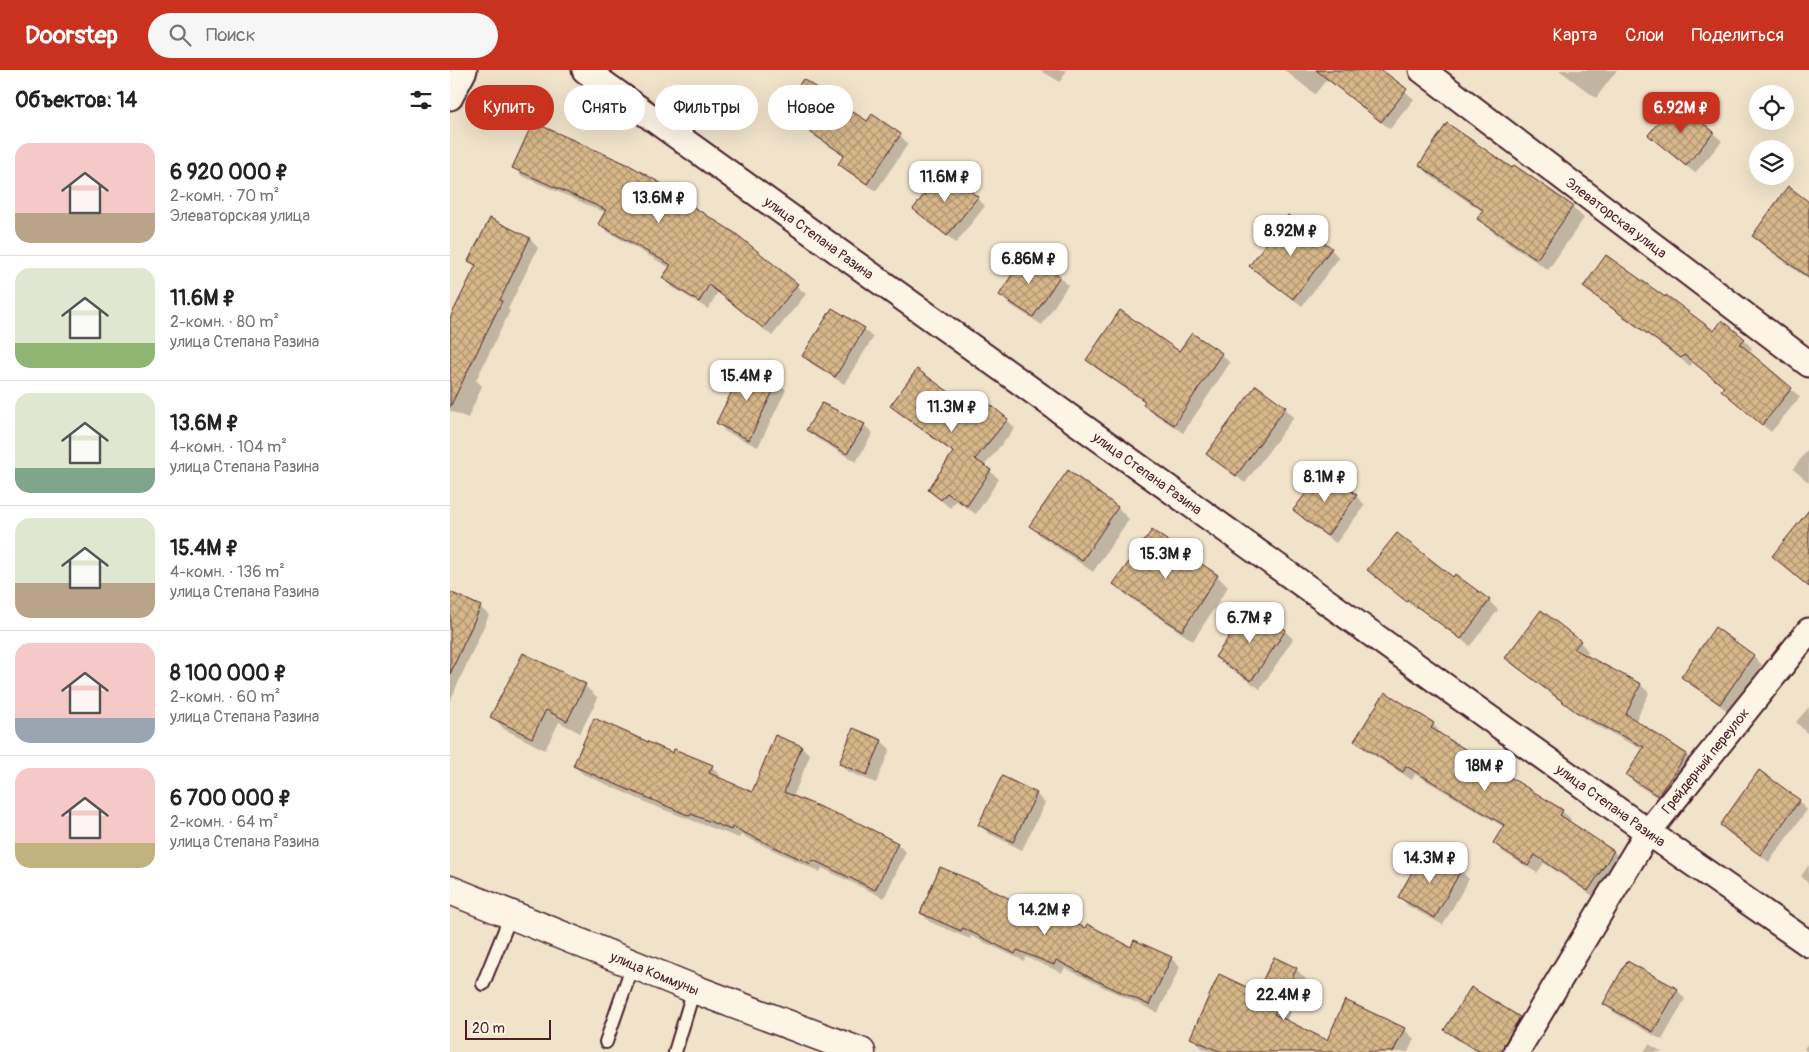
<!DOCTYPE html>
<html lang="ru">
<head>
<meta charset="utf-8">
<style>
  body { margin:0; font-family:Pangolin,sans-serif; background:#f6f6f6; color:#222; height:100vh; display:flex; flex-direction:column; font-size:19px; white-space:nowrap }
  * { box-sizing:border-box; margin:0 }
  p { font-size:16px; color:#767676 }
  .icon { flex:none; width:28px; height:28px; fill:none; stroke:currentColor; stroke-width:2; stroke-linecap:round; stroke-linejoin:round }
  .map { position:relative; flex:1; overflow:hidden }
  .drawer { display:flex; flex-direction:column; background:#fff; width:450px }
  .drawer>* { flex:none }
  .guide { position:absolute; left:15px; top:15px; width:475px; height:45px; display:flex; gap:10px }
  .fabs { position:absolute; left:1299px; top:15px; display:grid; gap:10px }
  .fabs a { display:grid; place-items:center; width:45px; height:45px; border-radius:50%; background:#fff; box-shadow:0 5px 20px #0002; font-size:25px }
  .scale { position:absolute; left:15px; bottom:12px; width:86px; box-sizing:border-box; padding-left:5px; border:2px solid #4a1f2b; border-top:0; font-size:14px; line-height:18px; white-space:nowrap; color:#4a1f2b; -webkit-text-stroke:4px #fcf5e5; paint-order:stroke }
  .price { position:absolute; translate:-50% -42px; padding:0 11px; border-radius:10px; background:#fff; color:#222; font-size:16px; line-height:32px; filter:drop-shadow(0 1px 2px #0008) }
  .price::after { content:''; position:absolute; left:50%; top:30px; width:15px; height:11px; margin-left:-8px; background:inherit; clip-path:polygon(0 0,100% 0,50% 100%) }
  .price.on { background:#c8321e; color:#fff }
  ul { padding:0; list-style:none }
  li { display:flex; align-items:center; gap:15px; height:125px; padding:0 15px }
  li+li { border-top:1px solid #e0e0e0 }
  li span { display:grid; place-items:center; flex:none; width:140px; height:100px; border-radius:15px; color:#555 }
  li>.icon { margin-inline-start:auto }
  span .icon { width:60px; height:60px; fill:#fffc; stroke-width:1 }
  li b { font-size:21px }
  h2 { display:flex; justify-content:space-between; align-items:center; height:60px; padding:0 15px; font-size:21px }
  .chip { padding:0 18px; border-radius:22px; background:#fff; box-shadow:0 5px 20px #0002; font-size:18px; line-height:45px }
  .chip.on { background:#c8321e; color:#fff }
  header { display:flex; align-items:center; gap:30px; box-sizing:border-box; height:70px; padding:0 25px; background:#c8321e; color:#fff }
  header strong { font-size:24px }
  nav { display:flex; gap:28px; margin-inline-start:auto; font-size:18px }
  .search { width:350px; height:45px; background:#f6f6f6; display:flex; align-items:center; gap:12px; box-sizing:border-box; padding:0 18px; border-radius:28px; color:#767676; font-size:19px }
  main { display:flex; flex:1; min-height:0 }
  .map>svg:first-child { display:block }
  .shadow { fill:#0003 }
  .building { fill:url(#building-cross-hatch); stroke:#4a1f2b }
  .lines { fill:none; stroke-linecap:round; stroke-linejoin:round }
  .service-casing { stroke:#4a1f2b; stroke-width:16 }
  .minor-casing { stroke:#4a1f2b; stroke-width:29 }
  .tertiary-casing { stroke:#4a1f2b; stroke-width:31 }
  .service { stroke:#fcf5e5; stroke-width:12 }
  .minor { stroke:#fcf5e5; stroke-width:25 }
  .tertiary { stroke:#fcf5e5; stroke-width:28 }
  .labels { text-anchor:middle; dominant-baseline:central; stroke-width:5; stroke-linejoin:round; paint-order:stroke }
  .street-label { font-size:14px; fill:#4a1f2b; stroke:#fcf5e5 }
</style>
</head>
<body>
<header>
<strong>Doorstep</strong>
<div class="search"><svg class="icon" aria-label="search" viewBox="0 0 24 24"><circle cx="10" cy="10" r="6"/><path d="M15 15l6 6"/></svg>Поиск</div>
<nav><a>Карта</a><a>Слои</a><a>Поделиться</a></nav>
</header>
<main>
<section class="drawer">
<h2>Объектов: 14<svg class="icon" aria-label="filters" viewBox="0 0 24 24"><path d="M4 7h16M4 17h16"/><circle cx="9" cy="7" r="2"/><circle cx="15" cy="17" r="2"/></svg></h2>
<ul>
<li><span style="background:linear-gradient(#f6c9c9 70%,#b9a48a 0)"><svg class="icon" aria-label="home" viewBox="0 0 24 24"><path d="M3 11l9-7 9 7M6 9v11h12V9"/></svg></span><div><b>6 920 000 ₽</b><p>2-комн. · 70 m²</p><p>Элеваторская улица</p></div></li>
<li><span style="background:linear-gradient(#dfe7d0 75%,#8fb573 0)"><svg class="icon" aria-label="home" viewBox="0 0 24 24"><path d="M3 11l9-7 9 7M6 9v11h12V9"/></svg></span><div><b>11.6M ₽</b><p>2-комн. · 80 m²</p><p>улица Степана Разина</p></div></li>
<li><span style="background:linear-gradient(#dfe7d0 75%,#7fa58c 0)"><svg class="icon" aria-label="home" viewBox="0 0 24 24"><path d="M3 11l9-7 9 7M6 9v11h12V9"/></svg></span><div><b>13.6M ₽</b><p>4-комн. · 104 m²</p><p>улица Степана Разина</p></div></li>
<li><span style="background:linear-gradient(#dfe7d0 65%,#b9a48a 0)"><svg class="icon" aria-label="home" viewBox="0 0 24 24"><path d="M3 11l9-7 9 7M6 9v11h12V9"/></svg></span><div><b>15.4M ₽</b><p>4-комн. · 136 m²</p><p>улица Степана Разина</p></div></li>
<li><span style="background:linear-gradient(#f6c9c9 75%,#9aa5b1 0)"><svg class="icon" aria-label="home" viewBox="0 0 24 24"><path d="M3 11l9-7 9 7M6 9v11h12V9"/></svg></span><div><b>8 100 000 ₽</b><p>2-комн. · 60 m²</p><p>улица Степана Разина</p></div></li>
<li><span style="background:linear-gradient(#f6c9c9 75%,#c2b280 0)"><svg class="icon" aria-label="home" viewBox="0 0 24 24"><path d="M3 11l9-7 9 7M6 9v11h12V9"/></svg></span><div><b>6 700 000 ₽</b><p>2-комн. · 64 m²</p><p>улица Степана Разина</p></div></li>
</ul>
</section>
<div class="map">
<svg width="1359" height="982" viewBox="0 0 1359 982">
  <defs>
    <pattern id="building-cross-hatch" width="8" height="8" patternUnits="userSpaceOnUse" patternTransform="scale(1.25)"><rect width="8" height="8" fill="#d7b88a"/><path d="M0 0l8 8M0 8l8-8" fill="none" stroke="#b09571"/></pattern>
  </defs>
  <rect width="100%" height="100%" fill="#f1e3ca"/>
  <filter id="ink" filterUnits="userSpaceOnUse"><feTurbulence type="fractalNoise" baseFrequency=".02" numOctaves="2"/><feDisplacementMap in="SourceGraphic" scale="10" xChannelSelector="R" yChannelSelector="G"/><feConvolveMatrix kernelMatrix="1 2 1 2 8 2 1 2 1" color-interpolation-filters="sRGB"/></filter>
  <g filter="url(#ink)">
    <!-- shadow -->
    <g class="shadow">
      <polygon points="590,0 617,0 610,12"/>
      <polygon points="834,0 930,0 964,29 940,59 877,9 865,24"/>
      <polygon points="1109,0 1167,0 1146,28"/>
      <polygon points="333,42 417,53 450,65 458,74 426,121 398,102 389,94 394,86 341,50"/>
      <polygon points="1263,63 1272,71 1245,103 1208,73"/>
      <polygon points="970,95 1062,100 1122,137 1134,148 1098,200 1040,160 1029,149 1033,142 982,107"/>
      <polygon points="64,97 219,119 227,127 284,164 356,224 322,266 268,222 258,239 222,217 214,208 220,198 158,162 150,154 156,143 72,106"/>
      <polygon points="527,128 535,136 506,173 464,139"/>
      <polygon points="1359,133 1359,210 1316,178 1303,166"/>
      <polygon points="41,149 80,169 88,178 58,239 60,241 26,310 32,316 18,348 0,341 0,251 27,198 20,191"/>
      <polygon points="881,179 889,188 852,236 810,204"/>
      <polygon points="609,207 618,215 592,255 559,234 550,225"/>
      <polygon points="1135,217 1264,262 1294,270 1302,278 1299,283 1350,327 1321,362 1281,329 1273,320 1275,318 1243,292 1240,296 1143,225"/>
      <polygon points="382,240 414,259 423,268 394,314 362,294 353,286"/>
      <polygon points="742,265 771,284 780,293 733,363 703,343 694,335 696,333 646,298 637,290 729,283"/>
      <polygon points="327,312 336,320 308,377 276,362 268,353"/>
      <polygon points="806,317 835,338 844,347 795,413 767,392 758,384"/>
      <polygon points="442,336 517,337 557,350 565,358 534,396 549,409 526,444 506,431 500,438 479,420 504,383 450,344"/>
      <polygon points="414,355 423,363 406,392 366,368 358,360"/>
      <polygon points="1359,378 1359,413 1343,399"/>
      <polygon points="619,402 668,438 679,449 643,502 592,467 581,456"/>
      <polygon points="874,402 906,426 915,435 886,473 853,449 845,440"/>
      <polygon points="919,500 1003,509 1005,506 1039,531 1048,540 1020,576 967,537 966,539"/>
      <polygon points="767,506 778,517 743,571 676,525 665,513"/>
      <polygon points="0,523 30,537 39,545 0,631"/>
      <polygon points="1266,559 1304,586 1312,595 1279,642 1241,615 1232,607"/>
      <polygon points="835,561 843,569 810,619 776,596 767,587"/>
      <polygon points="1130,572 1138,581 1134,586 1191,615 1199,623 1185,652 1236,685 1245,693 1217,734 1186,714 1177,705 1193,680 1136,650 1065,596 1056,587"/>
      <polygon points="135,616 148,628 130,663 109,652 95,680 54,659 42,646"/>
      <polygon points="1359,637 1359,665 1346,652"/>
      <polygon points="983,654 991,663 990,665 1112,741 1121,749 1119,753 1164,782 1172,791 1147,829 1094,793 1087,803 1053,782 1044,773 1054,757 965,704 962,710 914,679 906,671"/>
      <polygon points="431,671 440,679 426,713 399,702 390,693"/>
      <polygon points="352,677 360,685 343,727 447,774 456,782 434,828 372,798 370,802 291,765 289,768 204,736 133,704 124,696 223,684 262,697 270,705 269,709 303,723"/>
      <polygon points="553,708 587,725 595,733 572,780 538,763 530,755"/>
      <polygon points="1349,731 1357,740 1319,792 1280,764 1271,755"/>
      <polygon points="976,781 1011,801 1019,809 993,855 958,836 950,827"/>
      <polygon points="1359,795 1359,814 1351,806"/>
      <polygon points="471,843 682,879 721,888 730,897 708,943 655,918 615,898 612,903 576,887 574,891 521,866 520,869 480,852"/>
      <polygon points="846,899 856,909 836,951 878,971 954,959 964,969 958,982 761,982 752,978 742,968"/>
      <polygon points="1021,918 1069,948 1078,957 1063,982 1027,982 1004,968 996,960"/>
      <polygon points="1227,920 1235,929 1212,970 1163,942 1155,934"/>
      <polygon points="1359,972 1359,982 1358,982 1354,979"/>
      <polygon points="1199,974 1212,982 1194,982"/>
    </g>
    <!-- building -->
    <g class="building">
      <polygon points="866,0 932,0 957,19 931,52"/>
      <polygon points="353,9 417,51 422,44 451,64 417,114 388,94 394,85 331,42"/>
      <polygon points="1226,31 1264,62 1236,96 1198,65"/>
      <polygon points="83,52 179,95 219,118 218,121 285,163 348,214 313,258 259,215 249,232 212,208 221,195 148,154 156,140 62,98"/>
      <polygon points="997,53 1062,98 1064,95 1123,136 1087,189 1027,149 1033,140 969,95"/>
      <polygon points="493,100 528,127 497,166 463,139"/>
      <polygon points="1338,116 1359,132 1359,208 1302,166"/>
      <polygon points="838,145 882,178 843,229 799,196"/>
      <polygon points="40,148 80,168 50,230 52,231 0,337 0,248 26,195 18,191"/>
      <polygon points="575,184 610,206 583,247 549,225"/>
      <polygon points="1156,185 1215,227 1216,225 1264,261 1272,250 1295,269 1290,274 1342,318 1312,355 1271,320 1274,317 1234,285 1231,288 1133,217"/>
      <polygon points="382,238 415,258 385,307 352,286"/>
      <polygon points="670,240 729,281 742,263 772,283 724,355 693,335 695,331 636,290"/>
      <polygon points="295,295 328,311 299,370 266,353"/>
      <polygon points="467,299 517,335 526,323 558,349 525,389 541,400 517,436 497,423 491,430 478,420 503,382 440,336"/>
      <polygon points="806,315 836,337 786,406 756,384"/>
      <polygon points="372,333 415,354 397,384 356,360"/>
      <polygon points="618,400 668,437 632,491 579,456"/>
      <polygon points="874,400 907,425 877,466 843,440"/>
      <polygon points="1359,440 1359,517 1322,486"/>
      <polygon points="702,460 768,505 732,561 663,514"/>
      <polygon points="947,463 1003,507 1005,504 1040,530 1011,569 958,530 957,532 917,500"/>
      <polygon points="0,522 31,536 0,604"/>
      <polygon points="800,536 836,560 801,611 765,587"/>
      <polygon points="1091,540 1131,571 1124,579 1191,614 1176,644 1237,684 1208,726 1176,705 1194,677 1126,642 1055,588"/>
      <polygon points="1265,557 1304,585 1270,634 1231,607"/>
      <polygon points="73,583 136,614 117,651 96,640 82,668 40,647"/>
      <polygon points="935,622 984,653 981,658 1113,740 1110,745 1164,781 1138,821 1085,785 1078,796 1043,773 1054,755 956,696 953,702 904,671"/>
      <polygon points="144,648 223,683 224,679 263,695 259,703 302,722 325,665 352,676 334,722 411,754 448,773 425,820 363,790 361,794 282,757 281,760 241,744 240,746 123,696"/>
      <polygon points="403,658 432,670 417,705 389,694"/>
      <polygon points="1309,700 1350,730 1310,785 1270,755"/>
      <polygon points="552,706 587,723 563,772 528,755"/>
      <polygon points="975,779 1011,800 985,848 948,827"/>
      <polygon points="490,797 528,813 590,844 592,839 635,858 637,854 681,877 684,870 722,887 699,935 645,910 606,890 604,895 567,880 565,884 513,858 511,861 470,843"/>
      <polygon points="824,887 847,898 824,944 877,970 895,930 955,958 943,982 771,982 740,968 769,904 807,922"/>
      <polygon points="1177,891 1228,919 1203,962 1153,934"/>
      <polygon points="1021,917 1070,947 1054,975 1052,982 1030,982 994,960"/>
    </g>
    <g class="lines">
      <!-- service casing -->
      <g class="service-casing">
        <g id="service">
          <polyline points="33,914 61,845"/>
          <polyline points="156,972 183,894"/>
          <polyline points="225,982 244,919"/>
        </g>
      </g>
      <!-- minor casing -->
      <g class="minor-casing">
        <g id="minor">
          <path id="s1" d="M 135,0 L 1198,762 L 1359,874"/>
          <path id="s2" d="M 972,0 L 1359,294"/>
          <polyline points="0,27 14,0"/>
          <path id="s3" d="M 1066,982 L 1198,762 L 1359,561"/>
        </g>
      </g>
      <!-- tertiary casing -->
      <g class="tertiary-casing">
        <g id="tertiary">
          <path id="s4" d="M 0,820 L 244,919 L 411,982"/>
        </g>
      </g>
      <!-- service -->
      <use href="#service" class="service"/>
      <!-- minor -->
      <use href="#minor" class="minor"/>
      <!-- tertiary -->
      <use href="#tertiary" class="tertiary"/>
    </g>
  </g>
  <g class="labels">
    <!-- street labels -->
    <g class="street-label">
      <text stroke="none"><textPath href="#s2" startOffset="244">Элеваторская улица</textPath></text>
      <text stroke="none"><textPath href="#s1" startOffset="288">улица Степана Разина</textPath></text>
      <text stroke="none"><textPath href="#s1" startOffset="692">улица Степана Разина</textPath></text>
      <text stroke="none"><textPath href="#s3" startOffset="348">Грейдерный переулок</textPath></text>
      <text stroke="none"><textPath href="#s1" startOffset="1262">улица Степана Разина</textPath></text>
      <text stroke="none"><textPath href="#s4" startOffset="221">улица Коммуны</textPath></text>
    </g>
  </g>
</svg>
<div class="fabs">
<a><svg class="icon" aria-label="locate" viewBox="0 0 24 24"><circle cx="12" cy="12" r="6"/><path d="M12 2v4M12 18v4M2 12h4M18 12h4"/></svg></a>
<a><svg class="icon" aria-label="layers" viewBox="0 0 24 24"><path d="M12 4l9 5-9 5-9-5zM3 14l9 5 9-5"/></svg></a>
</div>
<div class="scale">20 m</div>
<b class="price on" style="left:1231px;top:64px">6.92M ₽</b>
<b class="price" style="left:495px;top:133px">11.6M ₽</b>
<b class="price" style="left:209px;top:154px">13.6M ₽</b>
<b class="price" style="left:841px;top:187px">8.92M ₽</b>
<b class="price" style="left:579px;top:215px">6.86M ₽</b>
<b class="price" style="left:297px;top:332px">15.4M ₽</b>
<b class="price" style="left:502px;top:363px">11.3M ₽</b>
<b class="price" style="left:875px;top:433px">8.1M ₽</b>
<b class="price" style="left:716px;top:510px">15.3M ₽</b>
<b class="price" style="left:800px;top:574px">6.7M ₽</b>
<b class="price" style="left:1035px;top:722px">18M ₽</b>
<b class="price" style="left:980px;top:814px">14.3M ₽</b>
<b class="price" style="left:595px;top:866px">14.2M ₽</b>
<b class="price" style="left:834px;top:951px">22.4M ₽</b>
<div class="guide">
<a class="chip on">Купить</a>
<a class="chip">Снять</a>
<a class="chip">Фильтры</a>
<a class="chip">Новое</a>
</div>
</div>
</main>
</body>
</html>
